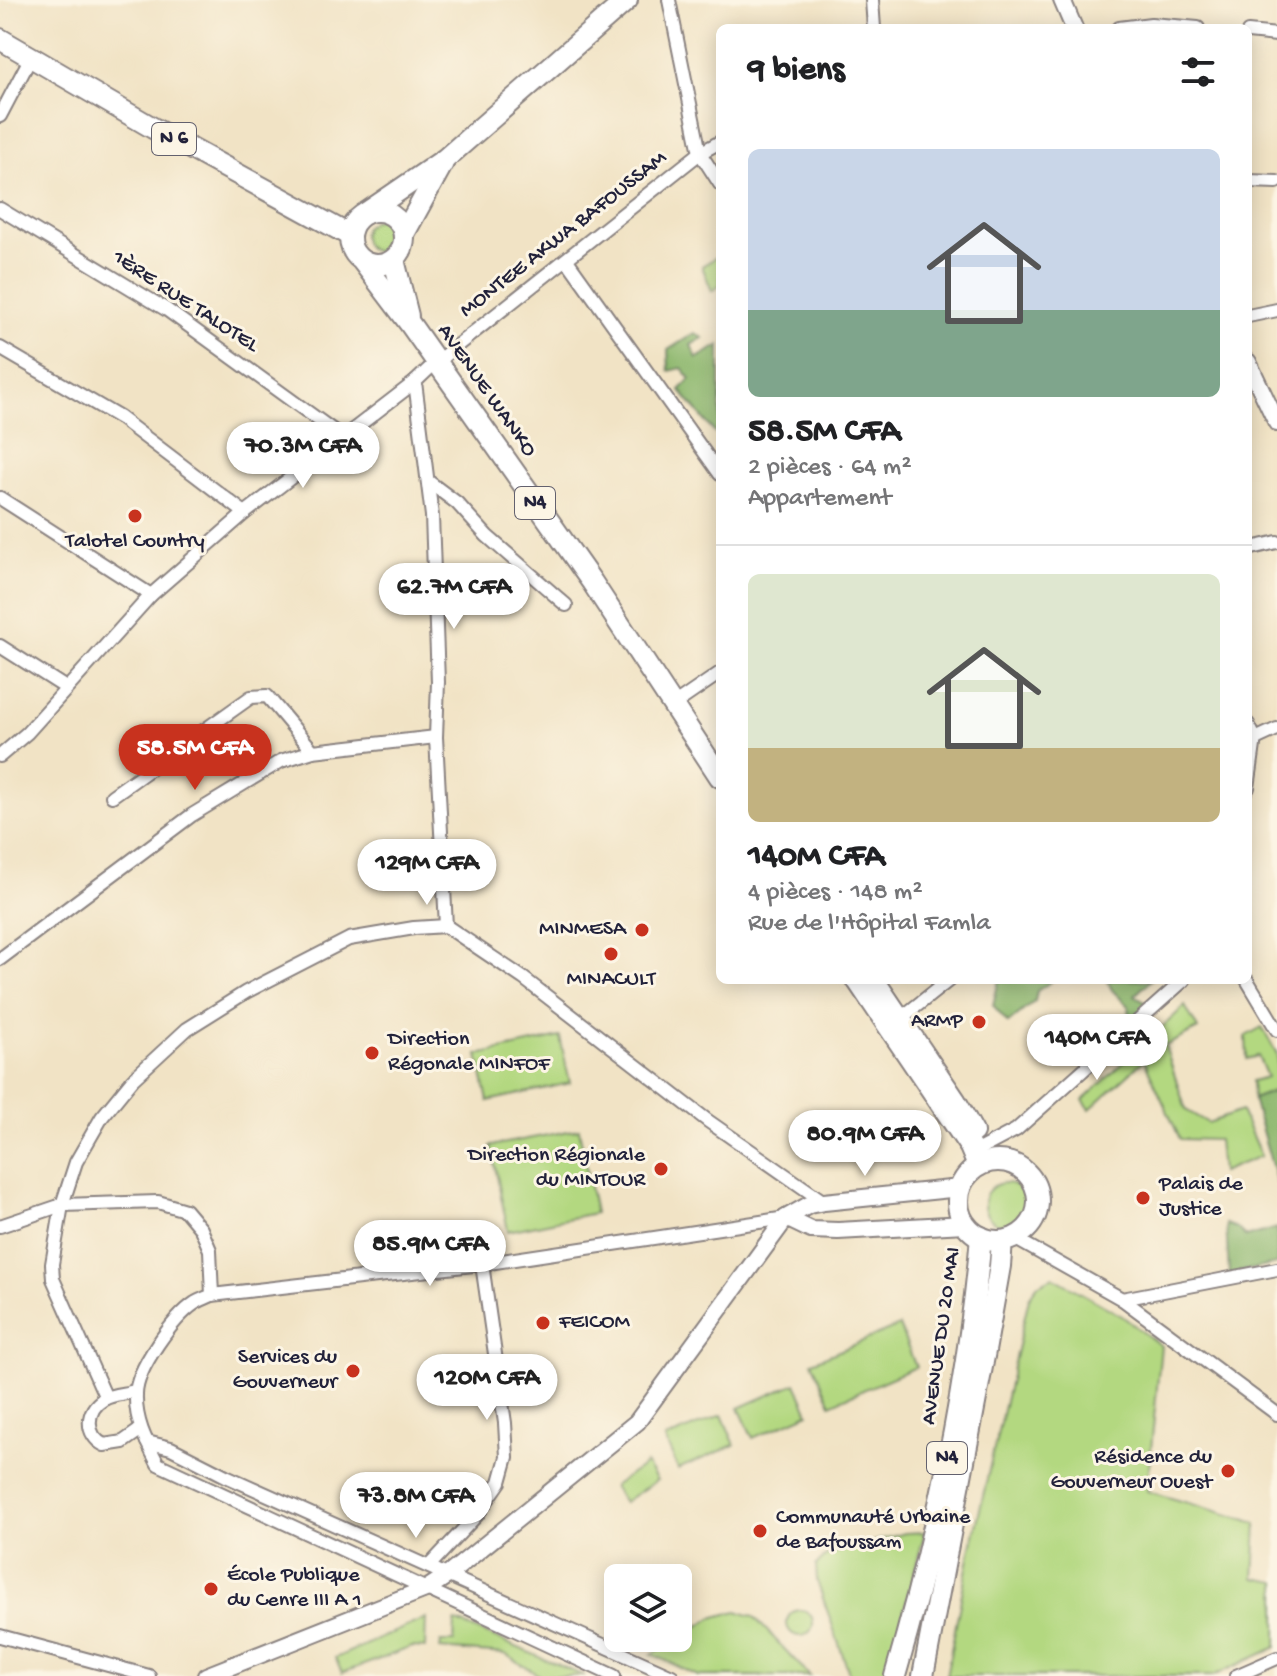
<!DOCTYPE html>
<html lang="fr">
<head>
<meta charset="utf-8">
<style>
  body { margin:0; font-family:"Gochi Hand",sans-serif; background:#f6f6f6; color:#202124; height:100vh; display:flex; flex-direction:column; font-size:30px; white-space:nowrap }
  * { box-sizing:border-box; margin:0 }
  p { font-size:26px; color:#757577 }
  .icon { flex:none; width:44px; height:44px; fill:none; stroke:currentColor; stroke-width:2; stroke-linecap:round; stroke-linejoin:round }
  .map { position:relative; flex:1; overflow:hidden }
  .panel { position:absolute; left:716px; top:24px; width:536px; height:960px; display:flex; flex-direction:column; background:#fff; border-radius:12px; box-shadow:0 4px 20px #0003 }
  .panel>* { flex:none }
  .buttons { position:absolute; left:604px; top:1564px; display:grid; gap:16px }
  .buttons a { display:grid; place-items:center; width:88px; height:88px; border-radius:12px; background:#fff; box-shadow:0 4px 20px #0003; font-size:40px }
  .price { position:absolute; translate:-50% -68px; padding:0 18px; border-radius:28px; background:#fff; color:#222; font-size:26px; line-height:52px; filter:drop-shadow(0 2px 4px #0008) }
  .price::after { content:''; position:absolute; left:50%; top:48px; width:24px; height:18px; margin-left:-12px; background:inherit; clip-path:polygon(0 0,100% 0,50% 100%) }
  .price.current { background:#c8321e; color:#fff }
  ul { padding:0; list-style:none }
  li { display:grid; align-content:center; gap:16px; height:424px; padding:0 32px }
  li+li { border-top:2px solid #e0e0e0 }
  li span { display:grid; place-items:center; height:248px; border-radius:12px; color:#555 }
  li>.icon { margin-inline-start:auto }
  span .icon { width:144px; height:144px; fill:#fffc; stroke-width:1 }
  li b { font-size:34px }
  h2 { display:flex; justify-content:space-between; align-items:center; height:96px; padding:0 32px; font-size:34px }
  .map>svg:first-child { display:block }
  .green { fill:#b3d880; stroke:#6a7d5e; stroke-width:2 }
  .forest { fill:#8eb86e; stroke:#586d54; stroke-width:2 }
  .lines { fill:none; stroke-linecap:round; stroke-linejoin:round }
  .minor-casing { stroke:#8a8280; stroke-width:16 }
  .tertiary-casing { stroke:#8a8280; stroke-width:20 }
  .trunk-casing { stroke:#8a8280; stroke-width:24 }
  .minor { stroke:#fff; stroke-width:12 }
  .tertiary { stroke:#fff; stroke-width:16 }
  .trunk { stroke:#fff; stroke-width:20 }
  .poi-dot { fill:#c8321e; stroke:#fcf5e5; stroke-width:3 }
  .labels { text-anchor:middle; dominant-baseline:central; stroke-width:6; stroke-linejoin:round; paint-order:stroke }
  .shield { fill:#fcf5e5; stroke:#63616e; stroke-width:2 }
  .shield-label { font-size:20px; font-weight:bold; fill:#22223b }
  .street-label { font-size:22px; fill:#22223b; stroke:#fcf5e5 }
  .poi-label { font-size:22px; fill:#22223b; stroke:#fcf5e5; text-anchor:end }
</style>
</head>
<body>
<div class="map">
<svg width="1277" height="1676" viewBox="0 0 1277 1676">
  <rect width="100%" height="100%" fill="#fcf5e5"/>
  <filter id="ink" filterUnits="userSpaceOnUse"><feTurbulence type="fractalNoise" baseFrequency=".0125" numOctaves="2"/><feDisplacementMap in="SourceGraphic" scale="16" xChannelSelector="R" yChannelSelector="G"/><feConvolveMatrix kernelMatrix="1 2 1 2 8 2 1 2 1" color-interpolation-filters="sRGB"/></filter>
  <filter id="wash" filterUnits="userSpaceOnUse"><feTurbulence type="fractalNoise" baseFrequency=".006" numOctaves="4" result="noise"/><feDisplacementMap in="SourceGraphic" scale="32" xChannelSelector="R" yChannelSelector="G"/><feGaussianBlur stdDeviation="1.8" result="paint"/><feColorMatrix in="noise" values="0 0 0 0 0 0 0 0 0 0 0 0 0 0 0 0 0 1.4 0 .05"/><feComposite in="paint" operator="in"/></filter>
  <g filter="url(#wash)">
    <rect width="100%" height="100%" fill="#f1e3c5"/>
    <!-- green -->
    <g class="green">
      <circle cx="379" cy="236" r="16"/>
      <polygon points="720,255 720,285 712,291 702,266"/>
      <polygon points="1185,1006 1198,1029 1165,1046 1186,1110 1208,1123 1241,1111 1261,1156 1221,1172 1218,1140 1180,1139 1144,1060 1090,1109 1083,1100"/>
      <polygon points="1262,1027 1277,1054 1277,1090 1253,1099 1252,1081 1267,1077 1258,1056 1247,1059 1246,1036"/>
      <polygon points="560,1037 570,1083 488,1101 478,1055"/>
      <polygon points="579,1129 595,1213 508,1231 491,1146"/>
      <circle cx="1005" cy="1204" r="21"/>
      <polygon points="1053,1277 1122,1316 1161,1346 1147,1491 1257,1523 1254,1578 1277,1582 1277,1647 1213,1676 946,1676 970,1552 1029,1298 1037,1285"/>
      <polygon points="899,1326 916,1367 831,1404 812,1362"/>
      <polygon points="796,1383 809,1413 753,1438 739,1408"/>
      <polygon points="722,1415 735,1445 678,1469 665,1439"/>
      <polygon points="646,1464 657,1480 624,1502 613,1486"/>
      <polygon points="925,1532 891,1659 882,1676 850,1676 817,1581 816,1566 828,1554 905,1533"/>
      <circle cx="800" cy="1623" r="13"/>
      <polygon points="737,1611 754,1617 810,1676 698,1676 652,1654 712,1618"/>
      <polygon points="426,1618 425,1648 412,1647 342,1673 335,1658"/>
      <polygon points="455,1622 460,1623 584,1676 540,1676 505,1654 440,1649 441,1642 454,1642"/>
    </g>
    <!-- forest -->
    <g class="forest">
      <polygon points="695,333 703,338 691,345 697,358 720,345 720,429 715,433 680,390 691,379 682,368 669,371 668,350"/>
      <polygon points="999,980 1053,980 1037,991 1035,1001 1008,1023 993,1005"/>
      <polygon points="1107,980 1151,980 1135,995 1152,1008 1131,1026 1129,1007 1112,990"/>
      <polygon points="1277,1090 1277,1183 1253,1099"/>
      <polygon points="1226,1224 1237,1228 1246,1237 1277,1228 1277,1264 1229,1274"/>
    </g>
  </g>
  <g filter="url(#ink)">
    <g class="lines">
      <!-- minor casing -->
      <g class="minor-casing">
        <g id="minor">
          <polyline points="669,0 700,153 720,184"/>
          <polyline points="872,0 874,28"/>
          <polyline points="1119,28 1151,24 1198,28"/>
          <polyline points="1248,32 1277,35"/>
          <polyline points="0,116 31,57"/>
          <polyline points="1248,181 1277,182"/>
          <polyline points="0,209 167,310 342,437"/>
          <polyline points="567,260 720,474"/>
          <polyline points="1248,316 1277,310"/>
          <polyline points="0,348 120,418 245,513"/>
          <polyline points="415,382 432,516 438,682 436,737 446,926"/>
          <polyline points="429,482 457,503 487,536 566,605"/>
          <polyline points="0,498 151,595"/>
          <polyline points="1248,549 1277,542"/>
          <polyline points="0,646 66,688"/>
          <polyline points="672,706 720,673"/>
          <polyline points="1248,724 1255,738 1248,788"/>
          <polyline points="1251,741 1277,729"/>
          <polyline points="0,756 27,733 151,595 245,513 415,382 435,363 700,153 720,142"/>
          <polyline points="112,796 251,697 267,696 313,751"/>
          <polyline points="0,959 192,815 281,761 313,751 436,737"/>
          <polyline points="1247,980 1277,1030"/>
          <polyline points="895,1023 949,980"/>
          <polyline points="982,1148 1016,1130 1184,980"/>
          <polyline points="0,1226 62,1205 158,1202 185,1210 201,1229 210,1250 212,1295"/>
          <polyline points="1014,1238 1122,1299 1277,1414"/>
          <polyline points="1122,1299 1277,1269"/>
          <path d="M 135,1391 C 126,1394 113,1394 104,1399 C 85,1410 85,1435 104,1445 L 123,1442 L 140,1430"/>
          <polyline points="106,1398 53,1279 52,1264 62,1205 76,1162 102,1117 133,1079 187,1029 246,992 349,939 414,928 446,926 523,978 708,1121 824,1202"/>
          <polyline points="147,1442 171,1448 226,1476 672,1676"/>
          <polyline points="429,1566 477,1515 500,1482 507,1457 505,1423 482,1264"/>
          <polyline points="0,1636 149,1676"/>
          <path d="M 614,1676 L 158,1464 C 146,1441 135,1421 136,1395 C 136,1369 174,1317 195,1303 C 200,1300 206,1298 212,1295 L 482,1264 L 786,1218"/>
          <polyline points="1236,1676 1277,1658"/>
        </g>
      </g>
      <!-- tertiary casing -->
      <g class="tertiary-casing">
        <g id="tertiary">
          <polyline points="1062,0 1074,28"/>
          <polyline points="1248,362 1277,423"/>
          <polyline points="786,1218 811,1230 838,1231 965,1224"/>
          <polyline points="206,1676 428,1588 448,1575 637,1422 786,1218 809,1205 824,1202 960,1188"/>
        </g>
      </g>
      <!-- trunk casing -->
      <g class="trunk-casing">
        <g id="trunk">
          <polyline points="0,39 153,128 349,235"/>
          <circle cx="377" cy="238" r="27"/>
          <polyline points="366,213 445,159 627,0"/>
          <polyline points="404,234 443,163"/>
          <polyline points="394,260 408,316"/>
          <polyline points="363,262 410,324 592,582 720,777"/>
          <polyline points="857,980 970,1147 978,1166"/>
          <polyline points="874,980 955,1100 973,1132"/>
          <circle cx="998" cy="1201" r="40"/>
          <path d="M 895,1676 C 936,1535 968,1384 981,1237"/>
          <polyline points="923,1676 985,1351 1000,1266 1002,1241"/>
        </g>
      </g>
      <!-- minor -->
      <use href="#minor" class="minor"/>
      <!-- tertiary -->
      <use href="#tertiary" class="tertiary"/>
      <!-- trunk -->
      <use href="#trunk" class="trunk"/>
    </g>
  </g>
  <!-- markers -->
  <g class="poi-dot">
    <circle cx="135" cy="516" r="8"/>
    <circle cx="642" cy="930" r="8"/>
    <circle cx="611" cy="954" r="8"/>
    <circle cx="979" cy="1022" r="8"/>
    <circle cx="372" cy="1053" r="8"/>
    <circle cx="661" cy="1169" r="8"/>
    <circle cx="1143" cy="1198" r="8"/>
    <circle cx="543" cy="1323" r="8"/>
    <circle cx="353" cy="1371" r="8"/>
    <circle cx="1228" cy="1471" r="8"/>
    <circle cx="760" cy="1531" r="8"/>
    <circle cx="211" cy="1589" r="8"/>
  </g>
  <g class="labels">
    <!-- shield labels -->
    <g class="shield">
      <rect x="152" y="123" width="44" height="32" rx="6"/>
      <rect x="515" y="487" width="40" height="32" rx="6"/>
      <rect x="927" y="1442" width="40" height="32" rx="6"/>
    </g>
    <g class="shield-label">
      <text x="174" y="139">N 6</text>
      <text x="535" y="503">N4</text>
      <text x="947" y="1458">N4</text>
    </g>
    <!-- street labels -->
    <g class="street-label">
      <text transform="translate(564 235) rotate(-38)">MONTEE AKWA BAFOUSSAM</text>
      <text transform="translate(185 302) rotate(33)">1ÈRE RUE TALOTEL</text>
      <text transform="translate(486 391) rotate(55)">AVENUE WANKO</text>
      <text transform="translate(942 1336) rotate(-82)">AVENUE DU 20 MAI</text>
    </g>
    <!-- poi labels -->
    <g class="poi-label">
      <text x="135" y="542" text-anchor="middle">Talotel Country</text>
      <text x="626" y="930">MINMESA</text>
      <text x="611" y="980" text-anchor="middle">MINACULT</text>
      <text x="963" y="1022">ARMP</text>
      <text x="388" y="1040" text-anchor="start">Direction<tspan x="388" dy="25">Régonale MINFOF</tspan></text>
      <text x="645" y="1156">Direction Régionale<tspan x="645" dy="25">du MINTOUR</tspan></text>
      <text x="1159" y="1185" text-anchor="start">Palais de<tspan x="1159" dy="25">Justice</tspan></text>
      <text x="559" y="1323" text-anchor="start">FEICOM</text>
      <text x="337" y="1358">Services du<tspan x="337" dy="25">Gouverneur</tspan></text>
      <text x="1212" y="1458">Résidence du<tspan x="1212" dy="25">Gouverneur Ouest</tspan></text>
      <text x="776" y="1518" text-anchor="start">Communauté Urbaine<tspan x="776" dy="25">de Bafoussam</tspan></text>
      <text x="227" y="1576" text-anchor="start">École Publique<tspan x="227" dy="25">du Cenre III A 1</tspan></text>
    </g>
  </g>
</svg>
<div class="buttons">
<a><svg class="icon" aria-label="layers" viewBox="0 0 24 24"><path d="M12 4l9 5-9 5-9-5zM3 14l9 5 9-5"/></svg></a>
</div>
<b class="price" style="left:303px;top:490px">70.3M CFA</b>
<b class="price" style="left:454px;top:631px">62.7M CFA</b>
<b class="price current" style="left:195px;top:792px">58.5M CFA</b>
<b class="price" style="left:427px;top:907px">129M CFA</b>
<b class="price" style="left:1097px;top:1082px">140M CFA</b>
<b class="price" style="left:865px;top:1178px">80.9M CFA</b>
<b class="price" style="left:430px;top:1288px">85.9M CFA</b>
<b class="price" style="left:487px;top:1422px">120M CFA</b>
<b class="price" style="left:416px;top:1540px">73.8M CFA</b>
<section class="panel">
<h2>9 biens<svg class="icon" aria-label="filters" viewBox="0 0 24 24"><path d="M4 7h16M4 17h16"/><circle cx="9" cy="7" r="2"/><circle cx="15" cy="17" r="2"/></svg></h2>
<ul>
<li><span style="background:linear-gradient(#c9d6e8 65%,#7fa58c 0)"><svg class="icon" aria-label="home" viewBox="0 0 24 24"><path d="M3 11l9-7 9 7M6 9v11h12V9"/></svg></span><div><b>58.5M CFA</b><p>2 pièces · 64 m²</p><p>Appartement</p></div></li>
<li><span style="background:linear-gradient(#dfe7d0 70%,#c2b280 0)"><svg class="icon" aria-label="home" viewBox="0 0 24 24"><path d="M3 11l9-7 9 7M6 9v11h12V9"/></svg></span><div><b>140M CFA</b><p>4 pièces · 148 m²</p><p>Rue de l'Hôpital Famla</p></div></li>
</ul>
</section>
</div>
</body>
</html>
